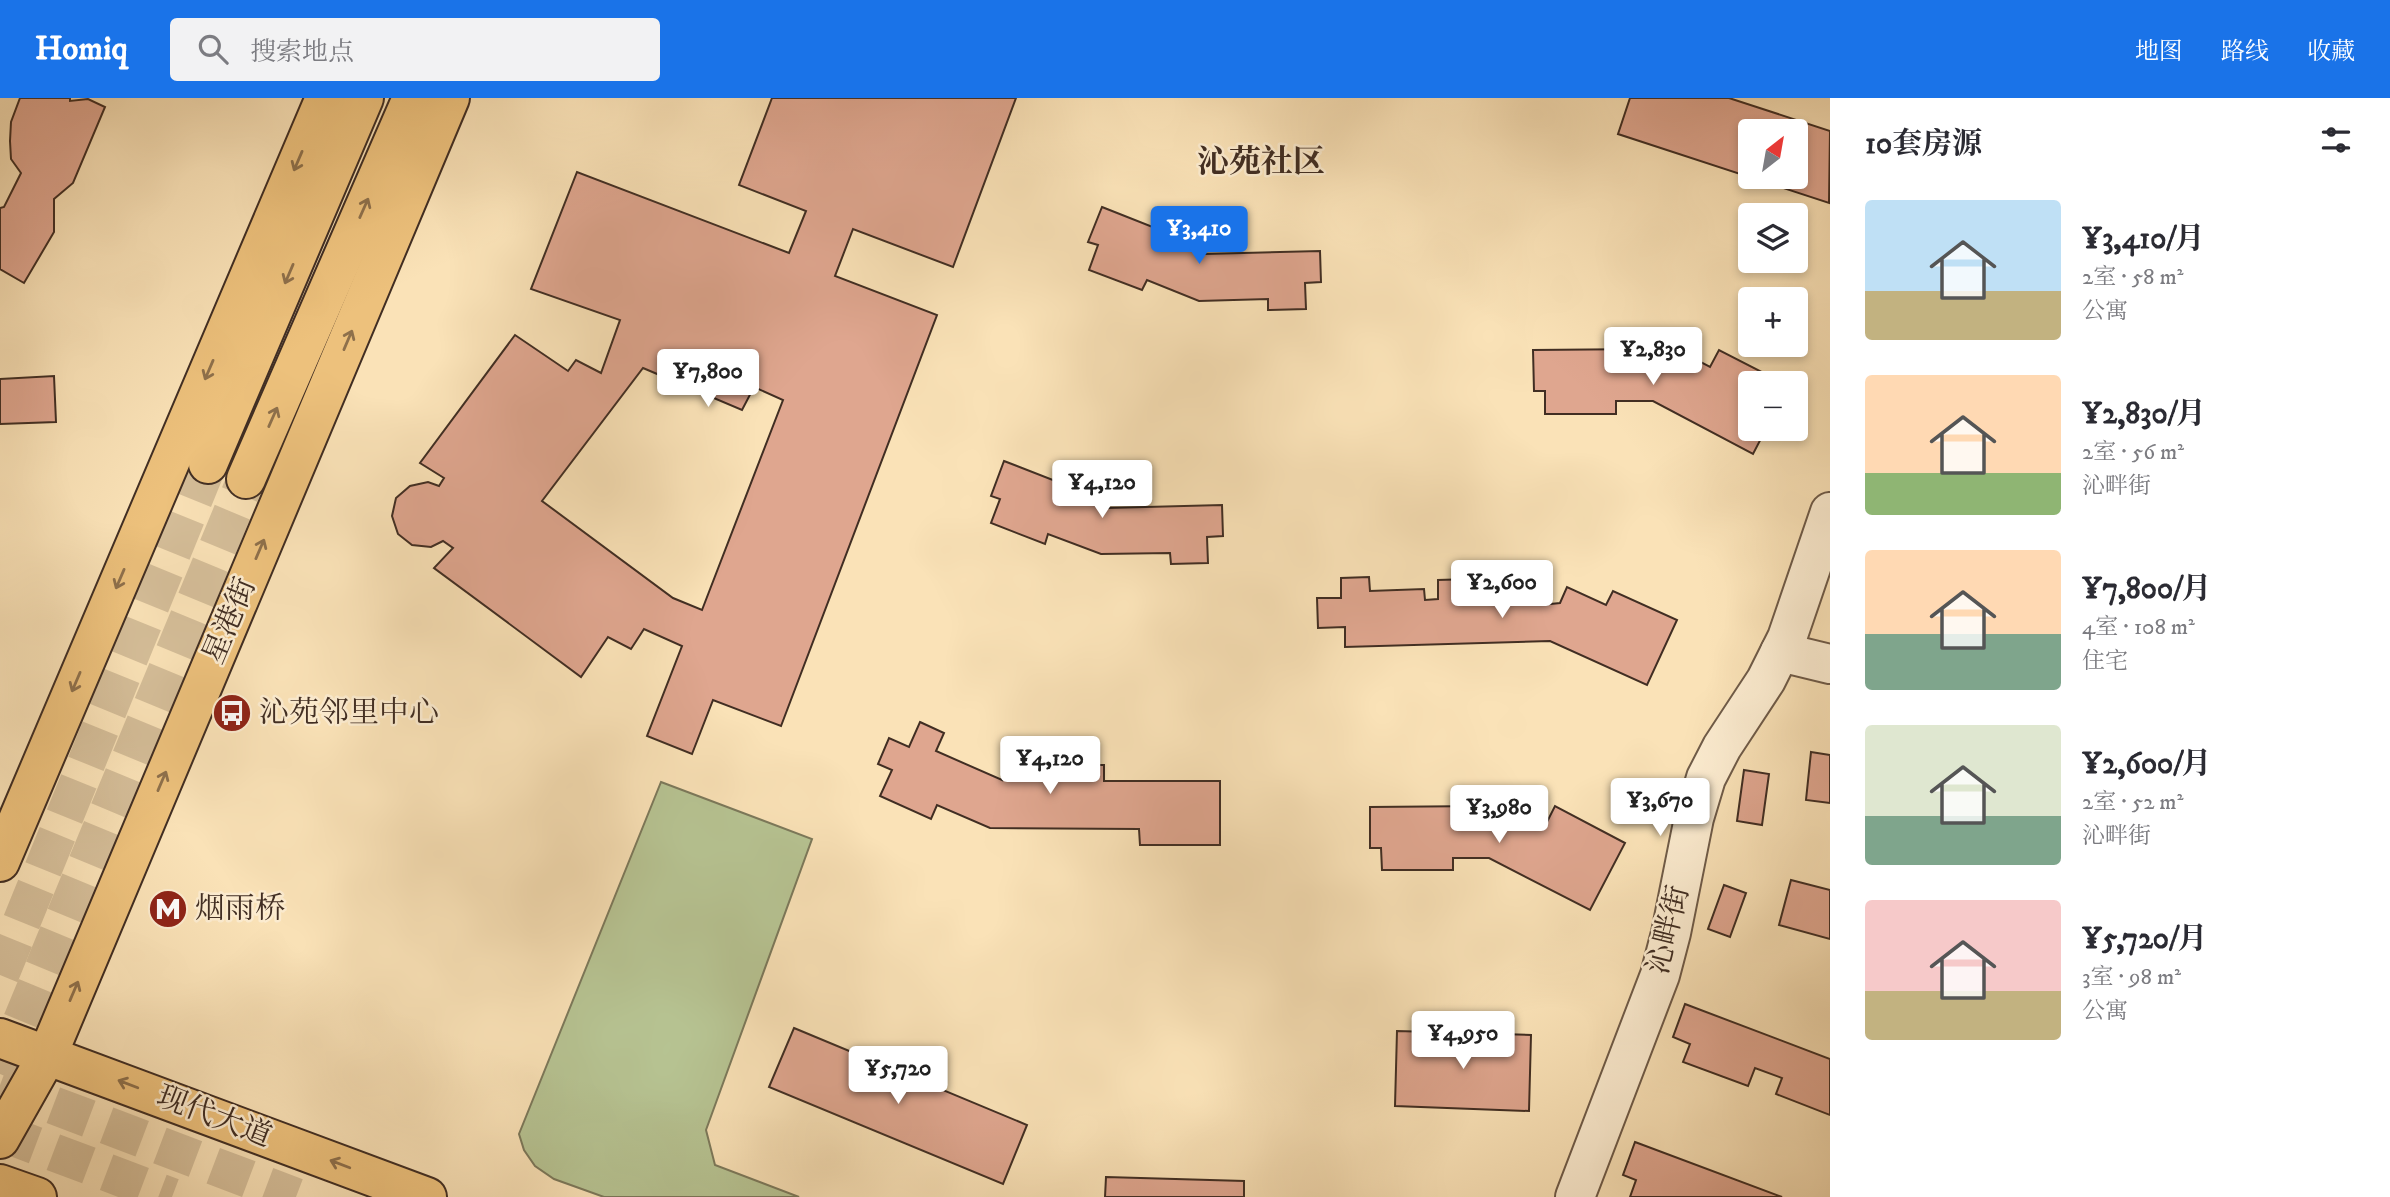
<!DOCTYPE html>
<html lang="zh">
<head>
<meta charset="utf-8">
<style>
  body { margin:0; font-family:"IM FELL DW Pica","Noto Serif SC",serif; background:#f2f2f3; color:#2b2b33; height:100vh; display:flex; flex-direction:column; font-size:26px; white-space:nowrap }
  * { box-sizing:border-box; margin:0 }
  p { font-size:23px; color:#7c7c81 }
  .icon { flex:none; width:38px; height:38px; fill:none; stroke:currentColor; stroke-width:2; stroke-linecap:round; stroke-linejoin:round }
  .map { position:relative; flex:1; overflow:hidden }
  .side { display:flex; flex-direction:column; background:#fff; width:560px }
  .side>* { flex:none }
  .needle { width:46px; rotate:31deg }
  .controls { position:absolute; left:1738px; top:21px; display:grid; gap:14px }
  .controls a { display:grid; place-items:center; width:70px; height:70px; border-radius:7px; background:#fff; box-shadow:0 4px 10px #0003; font-size:35px }
  .price { position:absolute; translate:-50% -60px; padding:0 16px; border-radius:7px; background:#fff; color:#222; font-size:23px; line-height:46px; filter:drop-shadow(0 2px 4px #0008) }
  .price::after { content:''; position:absolute; left:50%; top:42px; width:21px; height:16px; margin-left:-10px; background:inherit; clip-path:polygon(0 0,100% 0,50% 100%) }
  .price.active { background:#1a73e8; color:#fff }
  ul { padding:0; list-style:none }
  li { display:flex; align-items:center; gap:21px; height:175px; padding:0 35px }
  li span { display:grid; place-items:center; flex:none; width:196px; height:140px; border-radius:7px; color:#555 }
  li>.icon { margin-inline-start:auto }
  span .icon { width:84px; height:84px; fill:#fffc; stroke-width:1 }
  li b { font-size:30px }
  h2 { display:flex; justify-content:space-between; align-items:center; height:84px; padding:0 35px; font-size:30px }
  header { display:flex; align-items:center; gap:42px; box-sizing:border-box; height:98px; padding:0 35px; background:#1a73e8; color:#fff }
  header strong { font-size:33px }
  nav { display:flex; gap:38px; margin-inline-start:auto; font-size:24px }
  .search { width:490px; height:63px; background:#f2f2f3; display:flex; align-items:center; gap:18px; box-sizing:border-box; padding:0 24px; border-radius:7px; color:#7c7c81; font-size:26px }
  main { display:flex; flex:1; min-height:0 }
  .map>svg:first-child { display:block }
  .green { fill:#b7c493; stroke:#7c795b; stroke-width:2 }
  .building { fill:#dfa68f; stroke:#412e23; stroke-width:2; fill-rule:evenodd }
  .lines { fill:none; stroke-linecap:round; stroke-linejoin:round }
  .major-tunnel { stroke:#d5be99; stroke-width:38; stroke-dasharray:38 19; stroke-linecap:butt }
  .minor-casing { stroke:#6f5b48; stroke-width:42 }
  .major-casing { stroke:#412e23; stroke-width:42 }
  .minor { stroke:#fcecd0; stroke-width:38 }
  .major { stroke:#edc17c; stroke-width:38 }
  .oneway { stroke:#8e704b }
  .labels { text-anchor:middle; dominant-baseline:central; stroke-width:5; stroke-linejoin:round; paint-order:stroke }
  .street-label { font-size:30px; fill:#412e23; stroke:#fcecd0 }
  .poi-label { font-size:30px; fill:#412e23; stroke:#fcecd0; text-anchor:start }
  .neighbourhood-label { font-size:32px; font-weight:bold; fill:#412e23; stroke:#fcecd0 }
</style>
</head>
<body>
<header>
<strong>Homiq</strong>
<div class="search"><svg class="icon" aria-label="search" viewBox="0 0 24 24"><circle cx="10" cy="10" r="6"/><path d="M15 15l6 6"/></svg>搜索地点</div>
<nav><a>地图</a><a>路线</a><a>收藏</a></nav>
</header>
<main>
<div class="map">
<svg width="1830" height="1099" viewBox="0 0 1830 1099">
  <rect width="100%" height="100%" fill="#fae2b7"/>
  <filter id="stains"><feTurbulence type="fractalNoise" baseFrequency=".00286" numOctaves="4"/><feColorMatrix values="0 0 0 0 .2 0 0 0 0 .09 0 0 0 0 .02 0 0 0 .5 -.17"/></filter>
  <radialGradient id="worn" r=".72"><stop offset=".6" stop-color="#630" stop-opacity="0"/><stop offset="1" stop-color="#630" stop-opacity=".3"/></radialGradient>
  <!-- green -->
  <polygon class="green" points="661,684 812,741 706,1032 715,1067 799,1099 604,1099 554,1081 535,1068 524,1052 519,1036"/>
  <!-- building -->
  <g class="building">
    <polygon points="20,0 70,0 70,3 88,1 105,9 73,85 54,101 54,134 24,185 0,171 0,110 4,109 21,75 11,61 10,43 11,24"/>
    <path d="M 772,0 L 1016,0 L 953,169 L 853,131 L 835,178 L 937,217 L 781,628 L 713,602 L 692,656 L 647,638 L 682,548 L 644,531 L 631,551 L 608,539 L 581,579 L 434,470 L 453,450 L 443,443 L 431,449 L 412,447 L 398,436 L 392,418 L 396,400 L 410,388 L 428,384 L 439,388 L 444,380 L 420,365 L 515,237 L 568,273 L 576,262 L 601,275 L 620,222 L 531,191 L 577,74 L 789,155 L 806,113 L 739,87 ZM 643,270 L 742,312 L 754,289 L 783,302 L 702,512 L 673,500 L 542,403 Z"/>
    <path d="M 1630,0 L 1729,0 L 1830,33 L 1829,105 L 1618,36 ZM 1750,33 L 1796,33 L 1796,79 L 1750,79 Z"/>
    <polygon points="1102,109 1173,137 1171,142 1205,156 1320,153 1321,184 1305,185 1306,211 1268,212 1268,201 1199,203 1147,182 1142,192 1089,172 1098,147 1088,144"/>
    <polygon points="1646,251 1646,270 1665,270 1676,251 1710,269 1719,252 1783,285 1750,285 1750,331 1766,331 1753,356 1653,303 1616,303 1616,316 1545,316 1545,293 1534,293 1533,252"/>
    <polygon points="54,278 56,324 0,326 0,281"/>
    <polygon points="1004,363 1076,391 1073,397 1107,410 1222,407 1223,438 1207,439 1208,465 1171,466 1170,455 1101,456 1048,436 1045,446 991,425 1000,401 991,398"/>
    <polygon points="1369,479 1370,493 1424,491 1425,502 1438,501 1438,482 1540,479 1541,507 1560,505 1567,489 1606,507 1613,493 1677,522 1647,587 1550,543 1345,549 1345,529 1318,530 1317,500 1341,500 1341,480"/>
    <polygon points="920,624 944,635 936,653 1002,682 1002,667 1104,667 1104,683 1220,683 1220,747 1140,747 1139,731 990,730 937,707 931,721 880,698 892,672 878,666 889,640 909,649"/>
    <polygon points="1811,654 1830,657 1830,705 1806,702"/>
    <polygon points="1744,672 1769,676 1762,727 1737,723"/>
    <polygon points="1482,708 1482,726 1502,726 1512,708 1546,726 1555,708 1625,745 1590,812 1489,760 1453,760 1453,772 1382,772 1381,750 1370,750 1370,709"/>
    <polygon points="1791,782 1830,792 1830,841 1779,827"/>
    <polygon points="1724,787 1746,795 1730,839 1708,831"/>
    <polygon points="1685,906 1830,961 1830,1017 1776,996 1782,980 1755,970 1748,988 1683,964 1690,946 1673,939"/>
    <polygon points="794,930 1027,1027 1003,1086 769,989"/>
    <polygon points="1397,933 1531,937 1529,1013 1395,1008"/>
    <polygon points="1635,1044 1782,1099 1630,1099 1636,1082 1623,1077"/>
    <polygon points="1106,1079 1244,1083 1244,1099 1105,1099"/>
  </g>
  <g class="lines">
    <!-- major-tunnel -->
    <g class="major-tunnel">
      <polyline points="0,877 208,366"/>
      <polyline points="0,976 246,381"/>
      <polyline points="0,987 296,1099"/>
      <polyline points="0,1034 172,1099"/>
    </g>
    <!-- minor casing -->
    <g class="minor-casing">
      <g id="minor">
        <polyline points="1780,554 1830,566"/>
        <polyline points="1575,1099 1660,877 1671,835 1694,720 1706,680 1722,649 1766,582 1787,540 1830,414"/>
      </g>
    </g>
    <!-- major casing -->
    <g class="major-casing">
      <g id="major">
        <polyline points="208,366 364,0"/>
        <polyline points="246,381 412,0"/>
        <polyline points="0,764 325,0"/>
        <polyline points="0,940 427,1099"/>
        <polyline points="0,1041 48,956 450,0"/>
        <polyline points="0,1086 37,1099"/>
      </g>
    </g>
    <!-- minor -->
    <use href="#minor" class="minor"/>
    <!-- major -->
    <use href="#major" class="major"/>
  </g>
  <!-- one-way arrows -->
  <defs><path id="oneway-shaft" d="M-6 0H5M1.5-3L5.5 0L1.5 3" fill="none" stroke-width="1.6" stroke-linecap="round" stroke-linejoin="round" transform="scale(1.75)"/></defs>
  <g class="oneway">
    <use href="#oneway-shaft" transform="translate(298 63) rotate(113)"/>
    <use href="#oneway-shaft" transform="translate(364 110) rotate(-66)"/>
    <use href="#oneway-shaft" transform="translate(289 176) rotate(113)"/>
    <use href="#oneway-shaft" transform="translate(348 242) rotate(-67)"/>
    <use href="#oneway-shaft" transform="translate(209 272) rotate(113)"/>
    <use href="#oneway-shaft" transform="translate(273 319) rotate(-66)"/>
    <use href="#oneway-shaft" transform="translate(260 451) rotate(-67)"/>
    <use href="#oneway-shaft" transform="translate(120 481) rotate(113)"/>
    <use href="#oneway-shaft" transform="translate(76 584) rotate(113)"/>
    <use href="#oneway-shaft" transform="translate(162 683) rotate(-67)"/>
    <use href="#oneway-shaft" transform="translate(74 893) rotate(-67)"/>
    <use href="#oneway-shaft" transform="translate(128 986) rotate(-159)"/>
    <use href="#oneway-shaft" transform="translate(340 1066) rotate(-159)"/>
  </g>
  <!-- icons -->
  <defs>
    <g id="bus-disc" transform="scale(2.0125)"><circle r="9.5" fill="#8f2418" stroke="#fcecd0"/><path d="M-5-6H5V4H4V6H2V4H-2V6H-4V4H-5ZM-3.5-4V0h7V-4ZM-3.5 1.2v1.5H-2V1.2ZM2 1.2v1.5H3.5V1.2Z" fill="#fff"/></g>
    <g id="metro-disc" transform="scale(2.0125)"><circle r="9.5" fill="#8f2418" stroke="#fcecd0"/><path d="M-5.5 5V-5H-3L0 0L3-5H5.5V5H3V-.5L0 4L-3-.5V5Z" fill="#fff"/></g>
  </defs>
  <g fill-rule="evenodd">
    <use href="#bus-disc" x="232" y="615"/>
    <use href="#metro-disc" x="168" y="811"/>
  </g>
  <g class="labels">
    <!-- street labels -->
    <g class="street-label">
      <text transform="translate(230 523) rotate(-67)">星港街</text>
      <text transform="translate(1669 832) rotate(-76)">沁畔街</text>
      <text transform="translate(214 1019) rotate(21)">现代大道</text>
    </g>
    <!-- poi labels -->
    <g class="poi-label">
      <text x="259" y="615">沁苑邻里中心</text>
      <text x="195" y="811">烟雨桥</text>
    </g>
    <!-- neighbourhood labels -->
    <g class="neighbourhood-label">
      <text x="1261" y="65">沁苑社区</text>
    </g>
  </g>
  <rect width="100%" height="100%" filter="url(#stains)"/>
  <rect width="100%" height="100%" fill="url(#worn)"/>
</svg>
<div class="controls">
<a><svg class="needle" viewBox="-14 -14 28 28"><path d="M0-13l5 13h-10z" fill="#e53935"/><path d="M0 13l5-13h-10z" fill="#7c7c81"/></svg></a>
<a><svg class="icon" aria-label="layers" viewBox="0 0 24 24"><path d="M12 4l9 5-9 5-9-5zM3 14l9 5 9-5"/></svg></a>
<a>+</a>
<a>−</a>
</div>
<b class="price active" style="left:1199px;top:168px">¥3,410</b>
<b class="price" style="left:1653px;top:289px">¥2,830</b>
<b class="price" style="left:708px;top:311px">¥7,800</b>
<b class="price" style="left:1102px;top:422px">¥4,120</b>
<b class="price" style="left:1502px;top:522px">¥2,600</b>
<b class="price" style="left:1050px;top:698px">¥4,120</b>
<b class="price" style="left:1660px;top:740px">¥3,670</b>
<b class="price" style="left:1499px;top:747px">¥3,980</b>
<b class="price" style="left:1463px;top:973px">¥4,950</b>
<b class="price" style="left:898px;top:1008px">¥5,720</b>
</div>
<section class="side">
<h2>10套房源<svg class="icon" aria-label="filters" viewBox="0 0 24 24"><path d="M4 7h16M4 17h16"/><circle cx="9" cy="7" r="2"/><circle cx="15" cy="17" r="2"/></svg></h2>
<ul>
<li><span style="background:linear-gradient(#bfe0f5 65%,#c2b280 0)"><svg class="icon" aria-label="home" viewBox="0 0 24 24"><path d="M3 11l9-7 9 7M6 9v11h12V9"/></svg></span><div><b>¥3,410/月</b><p>2室 · 58 m²</p><p>公寓</p></div></li>
<li><span style="background:linear-gradient(#ffd9b3 70%,#8fb573 0)"><svg class="icon" aria-label="home" viewBox="0 0 24 24"><path d="M3 11l9-7 9 7M6 9v11h12V9"/></svg></span><div><b>¥2,830/月</b><p>2室 · 56 m²</p><p>沁畔街</p></div></li>
<li><span style="background:linear-gradient(#ffd9b3 60%,#7fa58c 0)"><svg class="icon" aria-label="home" viewBox="0 0 24 24"><path d="M3 11l9-7 9 7M6 9v11h12V9"/></svg></span><div><b>¥7,800/月</b><p>4室 · 108 m²</p><p>住宅</p></div></li>
<li><span style="background:linear-gradient(#dfe7d0 65%,#7fa58c 0)"><svg class="icon" aria-label="home" viewBox="0 0 24 24"><path d="M3 11l9-7 9 7M6 9v11h12V9"/></svg></span><div><b>¥2,600/月</b><p>2室 · 52 m²</p><p>沁畔街</p></div></li>
<li><span style="background:linear-gradient(#f6c9c9 65%,#c2b280 0)"><svg class="icon" aria-label="home" viewBox="0 0 24 24"><path d="M3 11l9-7 9 7M6 9v11h12V9"/></svg></span><div><b>¥5,720/月</b><p>3室 · 98 m²</p><p>公寓</p></div></li>
</ul>
</section>
</main>
</body>
</html>
